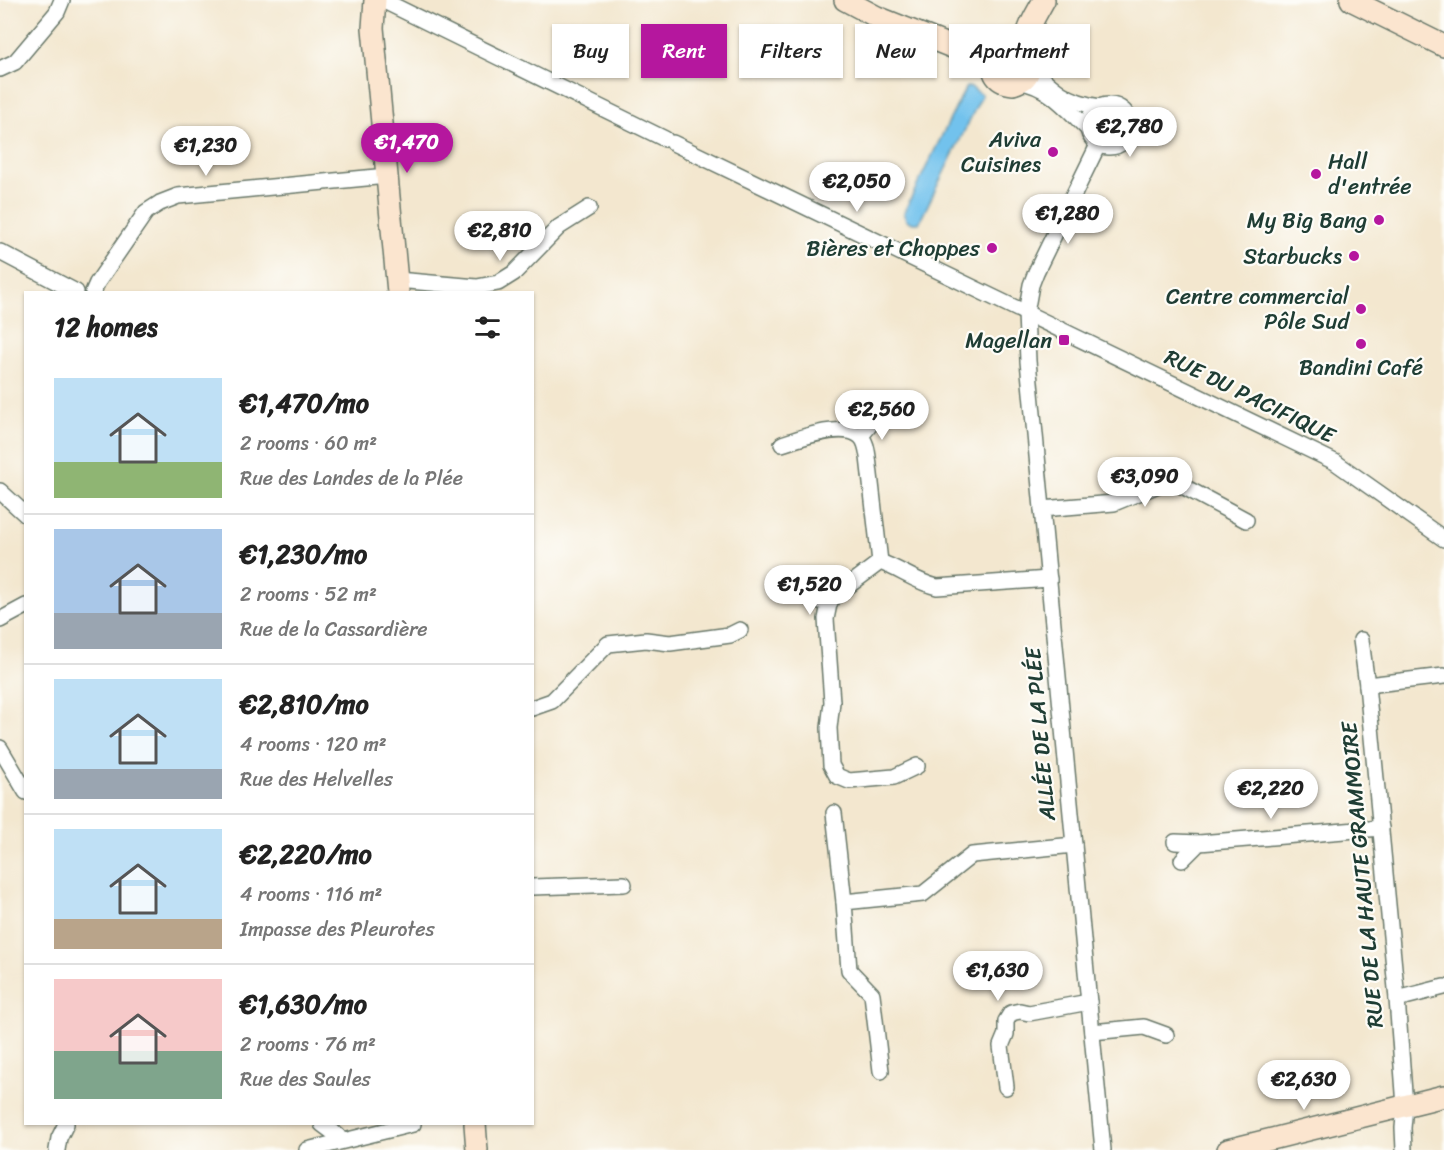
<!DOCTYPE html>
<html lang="en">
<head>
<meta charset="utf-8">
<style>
  body { margin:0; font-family:Sriracha,sans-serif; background:#f2f2f2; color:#222; height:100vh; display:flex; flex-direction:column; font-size:22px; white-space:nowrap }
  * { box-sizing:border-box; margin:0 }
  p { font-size:20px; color:#767676 }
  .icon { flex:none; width:33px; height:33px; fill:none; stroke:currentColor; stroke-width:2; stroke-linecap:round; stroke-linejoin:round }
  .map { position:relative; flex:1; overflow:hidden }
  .side { position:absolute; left:24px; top:291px; width:510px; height:834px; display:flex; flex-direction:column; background:#fff; border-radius:0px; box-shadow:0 2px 4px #0004 }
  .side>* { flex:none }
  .top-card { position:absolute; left:552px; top:24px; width:570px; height:54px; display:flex; gap:12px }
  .price { position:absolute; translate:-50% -51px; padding:0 14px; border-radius:21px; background:#fff; color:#222; font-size:20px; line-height:39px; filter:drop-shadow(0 2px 3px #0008) }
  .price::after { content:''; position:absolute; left:50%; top:36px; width:18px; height:14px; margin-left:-9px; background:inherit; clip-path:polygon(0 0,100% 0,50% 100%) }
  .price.selected { background:#b5179e; color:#fff }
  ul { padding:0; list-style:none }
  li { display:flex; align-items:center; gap:18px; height:150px; padding:0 30px }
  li+li { border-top:2px solid #e0e0e0 }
  li span { display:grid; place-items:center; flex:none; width:168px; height:120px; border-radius:0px; color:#555 }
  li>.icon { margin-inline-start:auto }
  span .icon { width:72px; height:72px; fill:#fffc; stroke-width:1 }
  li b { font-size:26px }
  h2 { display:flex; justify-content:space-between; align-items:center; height:72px; padding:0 30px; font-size:26px }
  .pill { padding:0 21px; border-radius:0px; background:#fff; box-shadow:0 2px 4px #0004; font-size:21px; line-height:54px }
  .pill.selected { background:#b5179e; color:#fff }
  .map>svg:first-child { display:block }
  .water { fill:#72c2ed; stroke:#488090; stroke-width:1.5 }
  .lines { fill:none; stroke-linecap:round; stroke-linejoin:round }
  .street-casing { stroke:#69786a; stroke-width:18 }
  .secondary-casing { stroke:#69786a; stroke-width:24 }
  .street { stroke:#fff; stroke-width:15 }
  .secondary { stroke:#fbe5cf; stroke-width:21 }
  .poi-dot { fill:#b5179e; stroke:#fdfcf7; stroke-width:2 }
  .labels { text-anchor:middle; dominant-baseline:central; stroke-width:4.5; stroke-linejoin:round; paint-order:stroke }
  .poi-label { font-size:22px; fill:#1f3d34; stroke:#fdfcf7; text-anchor:end }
  .street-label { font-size:22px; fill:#1f3d34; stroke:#fdfcf7 }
</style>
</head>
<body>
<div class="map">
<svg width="1444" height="1150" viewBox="0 0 1444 1150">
  <rect width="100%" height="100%" fill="#fdfcf7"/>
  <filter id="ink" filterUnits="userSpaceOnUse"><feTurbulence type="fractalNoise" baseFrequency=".0167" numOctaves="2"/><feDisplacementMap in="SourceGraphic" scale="12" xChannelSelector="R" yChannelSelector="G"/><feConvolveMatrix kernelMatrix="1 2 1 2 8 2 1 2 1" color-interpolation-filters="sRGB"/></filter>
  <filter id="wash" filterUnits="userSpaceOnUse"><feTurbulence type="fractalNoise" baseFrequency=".008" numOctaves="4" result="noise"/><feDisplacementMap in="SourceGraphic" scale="24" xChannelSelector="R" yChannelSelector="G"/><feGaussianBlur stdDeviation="1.35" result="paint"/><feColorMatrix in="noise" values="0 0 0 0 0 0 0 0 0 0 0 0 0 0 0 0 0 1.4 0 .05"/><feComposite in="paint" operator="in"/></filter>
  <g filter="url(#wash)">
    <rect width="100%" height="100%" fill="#f3e7cf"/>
    <!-- water -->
    <polygon class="water" points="966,87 971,87 982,95 919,223 913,223 906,220 904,212"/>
  </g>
  <g filter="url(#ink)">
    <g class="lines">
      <!-- street casing -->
      <g class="street-casing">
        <g id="street">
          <polyline points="382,0 665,139"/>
          <path d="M 1030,66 C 1052,89 1067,102 1100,107"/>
          <polyline points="0,69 15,62 57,12 62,0"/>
          <path d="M 1020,82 C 1048,85 1068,110 1088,129"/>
          <circle cx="1109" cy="126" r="21"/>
          <polyline points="673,143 1335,462 1444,539"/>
          <polyline points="1098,145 1036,272 1031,285 1026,313 1028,361 1103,1150"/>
          <polyline points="0,252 76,292"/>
          <polyline points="397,280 477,287 498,283 514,273 559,227 589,208"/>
          <polyline points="93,292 97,283 146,212 160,203 178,196 387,176"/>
          <polyline points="861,436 881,411"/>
          <path d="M 782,444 C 800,438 843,422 860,436 C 866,441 867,450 868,457 L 880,562"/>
          <polyline points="0,491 26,515"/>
          <polyline points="1042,509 1114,503 1163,483 1175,482 1246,520"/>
          <polyline points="799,594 829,604"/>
          <polyline points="0,620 26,606"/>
          <polyline points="1361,640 1367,685 1397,999 1405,1106 1403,1128 1404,1150"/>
          <polyline points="1367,685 1444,676"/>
          <polyline points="532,708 552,701 608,644 646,640 670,643 730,635 740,630"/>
          <polyline points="0,748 26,792"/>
          <path d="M 917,766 L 894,777 L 849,781 L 837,776 L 831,765 L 829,728 L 832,702 L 826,619 L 829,604 L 832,598 L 880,562 C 900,569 916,582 937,587 L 1049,579"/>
          <polyline points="834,813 844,902"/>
          <polyline points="1175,842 1199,843"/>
          <polyline points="1182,860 1199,843 1381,828"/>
          <polyline points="532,887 624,884"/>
          <polyline points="1397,999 1444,987"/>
          <polyline points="1092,1032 1144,1027 1166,1035"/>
          <polyline points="881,1071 872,994 849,970 844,902 923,894 972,855 1074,845"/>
          <polyline points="1006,1087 1001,1046 1006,1034 1006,1021 1011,1013 1020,1011 1029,1013 1089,1002"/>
          <polyline points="322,1124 338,1136 341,1141"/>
          <polyline points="57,1150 59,1138 66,1124"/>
          <polyline points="307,1150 413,1124"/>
        </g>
      </g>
      <!-- secondary casing -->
      <g class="secondary-casing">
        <g id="secondary">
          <polyline points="375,0 373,28 398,292"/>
          <polyline points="845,0 877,17 962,51 976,53 998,53"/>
          <polyline points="1351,0 1444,46"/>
          <path d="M 1028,57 C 999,25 974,81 1013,84 C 1043,75 1021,54 1027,35 C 1030,23 1038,11 1044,0"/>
          <polyline points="475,1124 477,1150"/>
          <polyline points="1228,1150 1444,1096"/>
        </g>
      </g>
      <!-- street -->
      <use href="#street" class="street"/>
      <!-- secondary -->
      <use href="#secondary" class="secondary"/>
    </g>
  </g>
  <!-- markers -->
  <g class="poi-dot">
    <circle cx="1053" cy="152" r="6"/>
    <circle cx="1316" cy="174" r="6"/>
    <circle cx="1379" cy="220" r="6"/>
    <circle cx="992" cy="248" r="6"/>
    <circle cx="1354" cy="256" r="6"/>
    <circle cx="1361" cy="309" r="6"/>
    <rect x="1058" y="334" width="12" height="12" rx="3"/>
    <circle cx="1361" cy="344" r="6"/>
  </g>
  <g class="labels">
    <!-- poi labels -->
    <g class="poi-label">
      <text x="1041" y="139">Aviva<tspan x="1041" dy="25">Cuisines</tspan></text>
      <text x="1328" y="161" text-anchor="start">Hall<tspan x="1328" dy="25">d'entrée</tspan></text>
      <text x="1367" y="220">My Big Bang</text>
      <text x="980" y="248">Bières et Choppes</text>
      <text x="1342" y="256">Starbucks</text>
      <text x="1349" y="296">Centre commercial<tspan x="1349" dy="25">Pôle Sud</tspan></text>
      <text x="1052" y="340">Magellan</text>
      <text x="1361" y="367" text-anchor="middle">Bandini Café</text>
    </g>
    <!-- street labels -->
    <g class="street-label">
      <text transform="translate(1250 396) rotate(26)">RUE DU PACIFIQUE</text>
      <text transform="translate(1040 734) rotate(-95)">ALLÉE DE LA PLÉE</text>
      <text transform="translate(1362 875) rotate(-95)">RUE DE LA HAUTE GRAMMOIRE</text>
    </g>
  </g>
</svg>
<b class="price" style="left:1130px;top:158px">€2,780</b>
<b class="price selected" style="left:407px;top:174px">€1,470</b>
<b class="price" style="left:206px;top:177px">€1,230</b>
<b class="price" style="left:857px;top:213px">€2,050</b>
<b class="price" style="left:1068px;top:245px">€1,280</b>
<b class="price" style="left:500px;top:262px">€2,810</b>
<b class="price" style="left:882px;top:441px">€2,560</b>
<b class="price" style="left:1145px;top:508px">€3,090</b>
<b class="price" style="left:810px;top:616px">€1,520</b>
<b class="price" style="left:1271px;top:820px">€2,220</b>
<b class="price" style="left:998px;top:1002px">€1,630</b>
<b class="price" style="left:1304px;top:1111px">€2,630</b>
<div class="top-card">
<a class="pill">Buy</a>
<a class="pill selected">Rent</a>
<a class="pill">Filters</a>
<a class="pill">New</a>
<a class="pill">Apartment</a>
</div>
<section class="side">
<h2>12 homes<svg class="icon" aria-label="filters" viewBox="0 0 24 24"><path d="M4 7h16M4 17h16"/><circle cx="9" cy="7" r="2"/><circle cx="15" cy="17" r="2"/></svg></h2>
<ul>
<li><span style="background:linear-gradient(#bfe0f5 70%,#8fb573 0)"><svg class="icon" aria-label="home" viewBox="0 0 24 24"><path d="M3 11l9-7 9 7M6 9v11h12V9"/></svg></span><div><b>€1,470/mo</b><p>2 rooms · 60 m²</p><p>Rue des Landes de la Plée</p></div></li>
<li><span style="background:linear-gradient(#a9c7e8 70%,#9aa5b1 0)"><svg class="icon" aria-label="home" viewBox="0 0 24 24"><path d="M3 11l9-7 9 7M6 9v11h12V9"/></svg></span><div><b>€1,230/mo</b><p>2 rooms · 52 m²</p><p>Rue de la Cassardière</p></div></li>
<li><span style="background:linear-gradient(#bfe0f5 75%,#9aa5b1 0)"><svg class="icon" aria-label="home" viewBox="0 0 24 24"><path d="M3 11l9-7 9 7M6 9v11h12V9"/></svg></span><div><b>€2,810/mo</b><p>4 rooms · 120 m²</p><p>Rue des Helvelles</p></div></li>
<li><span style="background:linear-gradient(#bfe0f5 75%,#b9a48a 0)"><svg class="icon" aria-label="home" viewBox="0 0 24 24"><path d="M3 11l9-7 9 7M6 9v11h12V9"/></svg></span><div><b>€2,220/mo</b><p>4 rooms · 116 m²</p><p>Impasse des Pleurotes</p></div></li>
<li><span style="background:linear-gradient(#f6c9c9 60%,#7fa58c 0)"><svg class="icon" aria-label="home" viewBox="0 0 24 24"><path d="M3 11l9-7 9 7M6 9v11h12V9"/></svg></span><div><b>€1,630/mo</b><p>2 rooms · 76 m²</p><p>Rue des Saules</p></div></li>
</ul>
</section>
</div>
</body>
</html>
